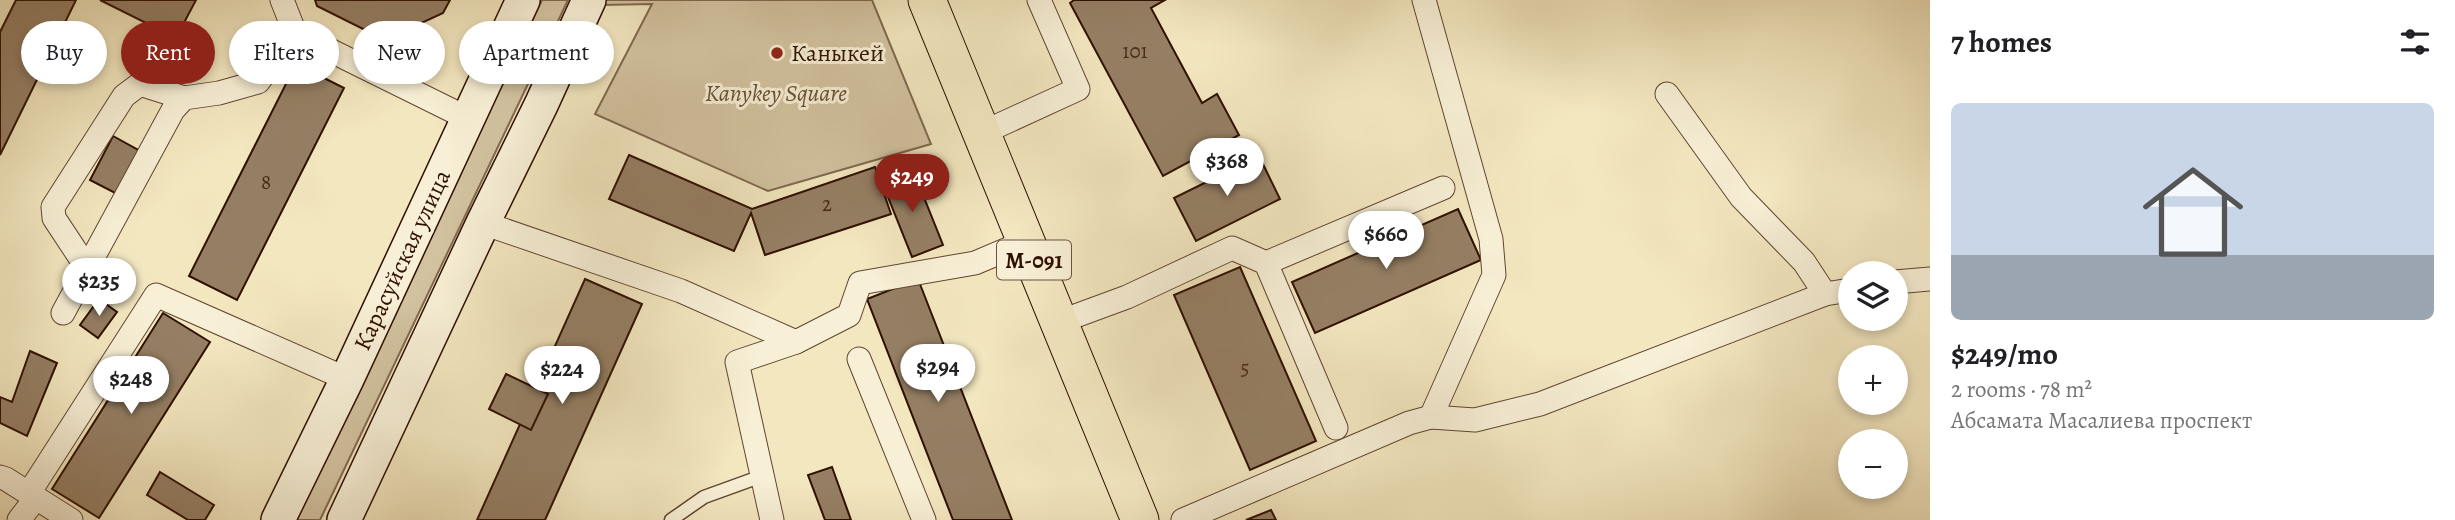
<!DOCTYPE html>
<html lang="en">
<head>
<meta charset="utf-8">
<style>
  body { margin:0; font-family:Alegreya,serif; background:#f6f6f6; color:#202124; height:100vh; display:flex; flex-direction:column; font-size:26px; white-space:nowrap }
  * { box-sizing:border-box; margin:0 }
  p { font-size:23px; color:#757577 }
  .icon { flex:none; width:38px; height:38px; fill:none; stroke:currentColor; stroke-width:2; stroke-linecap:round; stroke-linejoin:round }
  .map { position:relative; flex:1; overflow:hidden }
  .sheet { display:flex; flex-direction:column; background:#fff; width:525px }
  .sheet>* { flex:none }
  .hud { position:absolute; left:21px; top:21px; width:665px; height:63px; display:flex; gap:14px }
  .fabs { position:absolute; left:1838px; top:261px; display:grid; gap:14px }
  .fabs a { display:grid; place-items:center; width:70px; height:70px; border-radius:50%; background:#fff; box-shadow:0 4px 10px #0003; font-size:35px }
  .price { position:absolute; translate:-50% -60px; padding:0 16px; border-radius:24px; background:#fff; color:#222; font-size:23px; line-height:46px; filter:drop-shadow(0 2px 4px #0008) }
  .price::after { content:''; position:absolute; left:50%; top:42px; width:21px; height:16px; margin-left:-10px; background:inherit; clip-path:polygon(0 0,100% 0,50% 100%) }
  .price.active { background:#8f2418; color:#fff }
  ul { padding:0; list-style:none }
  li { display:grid; align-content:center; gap:14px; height:371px; padding:0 21px }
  li span { display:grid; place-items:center; height:217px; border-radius:10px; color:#555 }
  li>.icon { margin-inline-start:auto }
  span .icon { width:126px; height:126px; fill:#fffc; stroke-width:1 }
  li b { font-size:30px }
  h2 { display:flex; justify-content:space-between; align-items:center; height:84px; padding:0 21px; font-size:30px }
  .chip { padding:0 24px; border-radius:32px; background:#fff; box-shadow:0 4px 10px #0003; font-size:24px; line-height:63px }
  .chip.active { background:#8f2418; color:#fff }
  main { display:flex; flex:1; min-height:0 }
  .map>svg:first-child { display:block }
  .green { fill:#d2c29f; stroke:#806850; stroke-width:2 }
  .building { fill:#957f64; stroke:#2f0f00; stroke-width:2 }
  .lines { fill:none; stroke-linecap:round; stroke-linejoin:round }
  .service-casing { stroke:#604530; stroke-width:15 }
  .minor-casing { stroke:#604530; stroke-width:25 }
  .secondary-casing { stroke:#2f0f00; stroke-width:36 }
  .primary-casing { stroke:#2f0f00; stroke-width:39 }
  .service { stroke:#f7efd6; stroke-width:12 }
  .minor { stroke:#f7efd6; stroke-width:23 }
  .secondary { stroke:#f7efd6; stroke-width:33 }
  .primary { stroke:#f3e7c0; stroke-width:37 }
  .poi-dot { fill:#8f2418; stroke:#f7efd6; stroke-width:2.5 }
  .labels { text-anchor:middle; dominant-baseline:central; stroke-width:6; stroke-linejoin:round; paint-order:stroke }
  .number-label { font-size:21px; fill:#482b19 }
  .shield { fill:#f7efd6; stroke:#6b5240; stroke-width:2 }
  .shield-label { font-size:23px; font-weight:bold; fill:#2f0f00 }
  .poi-label { font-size:24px; fill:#2f0f00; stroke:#f7efd6; text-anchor:start }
  .park-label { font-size:24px; font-style:italic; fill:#684e38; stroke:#f7efd6 }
  .street-label { font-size:24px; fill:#2f0f00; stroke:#f7efd6 }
</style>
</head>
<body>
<main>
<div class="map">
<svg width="1930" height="520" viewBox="0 0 1930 520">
  <rect width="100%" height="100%" fill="#f3e7c0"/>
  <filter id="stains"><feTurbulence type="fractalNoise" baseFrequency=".00286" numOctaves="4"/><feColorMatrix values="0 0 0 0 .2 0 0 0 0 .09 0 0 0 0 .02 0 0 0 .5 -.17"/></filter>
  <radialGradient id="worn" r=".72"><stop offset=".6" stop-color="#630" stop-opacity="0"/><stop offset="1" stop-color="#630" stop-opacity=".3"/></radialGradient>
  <!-- green -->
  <g class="green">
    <polygon points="542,0 568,0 320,520 296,520"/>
    <polygon points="605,0 872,0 931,144 768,191 595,114 652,4 602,5"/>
  </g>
  <!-- building -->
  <g class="building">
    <polygon points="16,0 76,0 0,155 0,32"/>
    <polygon points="100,0 196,0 176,38"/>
    <polygon points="315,0 450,0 443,13 385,40 317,6"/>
    <polygon points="1074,0 1165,0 1151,8 1202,103 1217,94 1239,135 1163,176 1070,3"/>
    <polygon points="296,64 344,88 237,300 189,276"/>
    <polygon points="113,136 140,151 117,194 90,180"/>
    <polygon points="629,155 752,209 875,167 891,214 765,255 751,213 734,251 609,199"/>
    <polygon points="1259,156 1280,199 1196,241 1174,198"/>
    <polygon points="913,170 943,245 912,257 882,182"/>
    <polygon points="1458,209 1481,260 1315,333 1292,282"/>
    <polygon points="1240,267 1316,441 1250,470 1174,295"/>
    <polygon points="585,279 642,304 545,520 477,520"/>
    <polygon points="918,279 1012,520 953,520 867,299"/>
    <polygon points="99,299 117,312 98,338 80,325"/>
    <polygon points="163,313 210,342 99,518 52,489"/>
    <polygon points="30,351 57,363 27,436 0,423 0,397 12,402"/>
    <polygon points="506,374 548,394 531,430 489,409"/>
    <polygon points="832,467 851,520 825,520 808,475"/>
    <polygon points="160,472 214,505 205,520 188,520 147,495"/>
    <polygon points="1271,510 1276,520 1246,520"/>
  </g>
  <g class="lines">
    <!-- service casing -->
    <g class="service-casing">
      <polyline id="service" points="671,520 704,497 762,476"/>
    </g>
    <!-- minor casing -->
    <g class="minor-casing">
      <g id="minor">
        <polyline points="282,0 295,33 467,118"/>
        <polyline points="1424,0 1491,239 1494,275 1431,417"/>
        <polyline points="1667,94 1741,197 1804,262 1825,294"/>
        <polyline points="982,133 1078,89 1039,0"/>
        <polyline points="483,223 681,291 796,342 849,315 860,283 975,263 1027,241"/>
        <polyline points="1266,263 1443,188"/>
        <polyline points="87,268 54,218 53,207 124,96 140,84 184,98"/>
        <polyline points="1895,282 1930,279"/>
        <polyline points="63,313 173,110 184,98 219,93 258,82 295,33"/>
        <polyline points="1059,322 1127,297 1232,248 1266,263 1336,428"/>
        <polyline points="859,359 924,520"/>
        <polyline points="0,477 6,479 71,520"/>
        <polyline points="29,493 156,295 347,379"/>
        <polyline points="19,520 36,498"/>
        <polyline points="772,520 737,362 796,342"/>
        <polyline points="1183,520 1409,423 1431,417 1475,420 1540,404 1825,294 1850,290"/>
      </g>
    </g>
    <!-- secondary casing -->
    <g class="secondary-casing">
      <g id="secondary">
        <polyline points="278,520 347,379 523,0"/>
        <polyline points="344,520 483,223 541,105 589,0"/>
      </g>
    </g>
    <!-- primary casing -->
    <g class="primary-casing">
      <polyline id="primary" points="927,0 1140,520"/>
    </g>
    <!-- service -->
    <use href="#service" class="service"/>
    <!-- minor -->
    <use href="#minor" class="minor"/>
    <!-- secondary -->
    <use href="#secondary" class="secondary"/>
    <!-- primary -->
    <use href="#primary" class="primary"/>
  </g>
  <!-- markers -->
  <circle class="poi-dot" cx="777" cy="53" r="7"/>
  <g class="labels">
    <!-- number labels -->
    <g class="number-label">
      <text x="1135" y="51">101</text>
      <text x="266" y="182">8</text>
      <text x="827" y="204">2</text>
      <text x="1245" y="368">5</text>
    </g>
    <!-- shield labels -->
    <rect class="shield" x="997" y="240.5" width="74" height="39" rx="5"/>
    <g class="shield-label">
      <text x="1034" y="260">М-091</text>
    </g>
    <!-- poi labels -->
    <g class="poi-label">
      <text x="791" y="53">Каныкей</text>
    </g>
    <!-- park labels -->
    <g class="park-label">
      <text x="776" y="93">Kanykey Square</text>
    </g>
    <!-- street labels -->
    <g class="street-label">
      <text transform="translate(402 260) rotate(-65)">Карасуйская улица</text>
    </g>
  </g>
  <rect width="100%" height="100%" filter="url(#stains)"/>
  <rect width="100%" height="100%" fill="url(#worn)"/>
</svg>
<div class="fabs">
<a><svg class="icon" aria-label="layers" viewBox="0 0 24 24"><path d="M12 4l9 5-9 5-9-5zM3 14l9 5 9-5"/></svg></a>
<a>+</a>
<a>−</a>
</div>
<b class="price" style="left:1227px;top:198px">$368</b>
<b class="price active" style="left:912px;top:214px">$249</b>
<b class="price" style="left:1386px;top:271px">$660</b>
<b class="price" style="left:99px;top:318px">$235</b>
<b class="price" style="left:938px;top:404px">$294</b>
<b class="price" style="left:562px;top:406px">$224</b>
<b class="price" style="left:131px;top:416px">$248</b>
<div class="hud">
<a class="chip">Buy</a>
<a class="chip active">Rent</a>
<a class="chip">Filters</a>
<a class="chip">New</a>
<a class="chip">Apartment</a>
</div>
</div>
<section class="sheet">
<h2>7 homes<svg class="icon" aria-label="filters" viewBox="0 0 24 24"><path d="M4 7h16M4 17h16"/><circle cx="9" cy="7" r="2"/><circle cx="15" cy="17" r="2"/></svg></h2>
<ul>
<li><span style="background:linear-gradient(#c9d6e8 70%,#9aa5b1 0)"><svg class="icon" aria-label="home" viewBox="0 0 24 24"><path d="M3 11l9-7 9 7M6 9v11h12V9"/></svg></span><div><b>$249/mo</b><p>2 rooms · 78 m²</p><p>Абсамата Масалиева проспект</p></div></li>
</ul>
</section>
</main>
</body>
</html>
